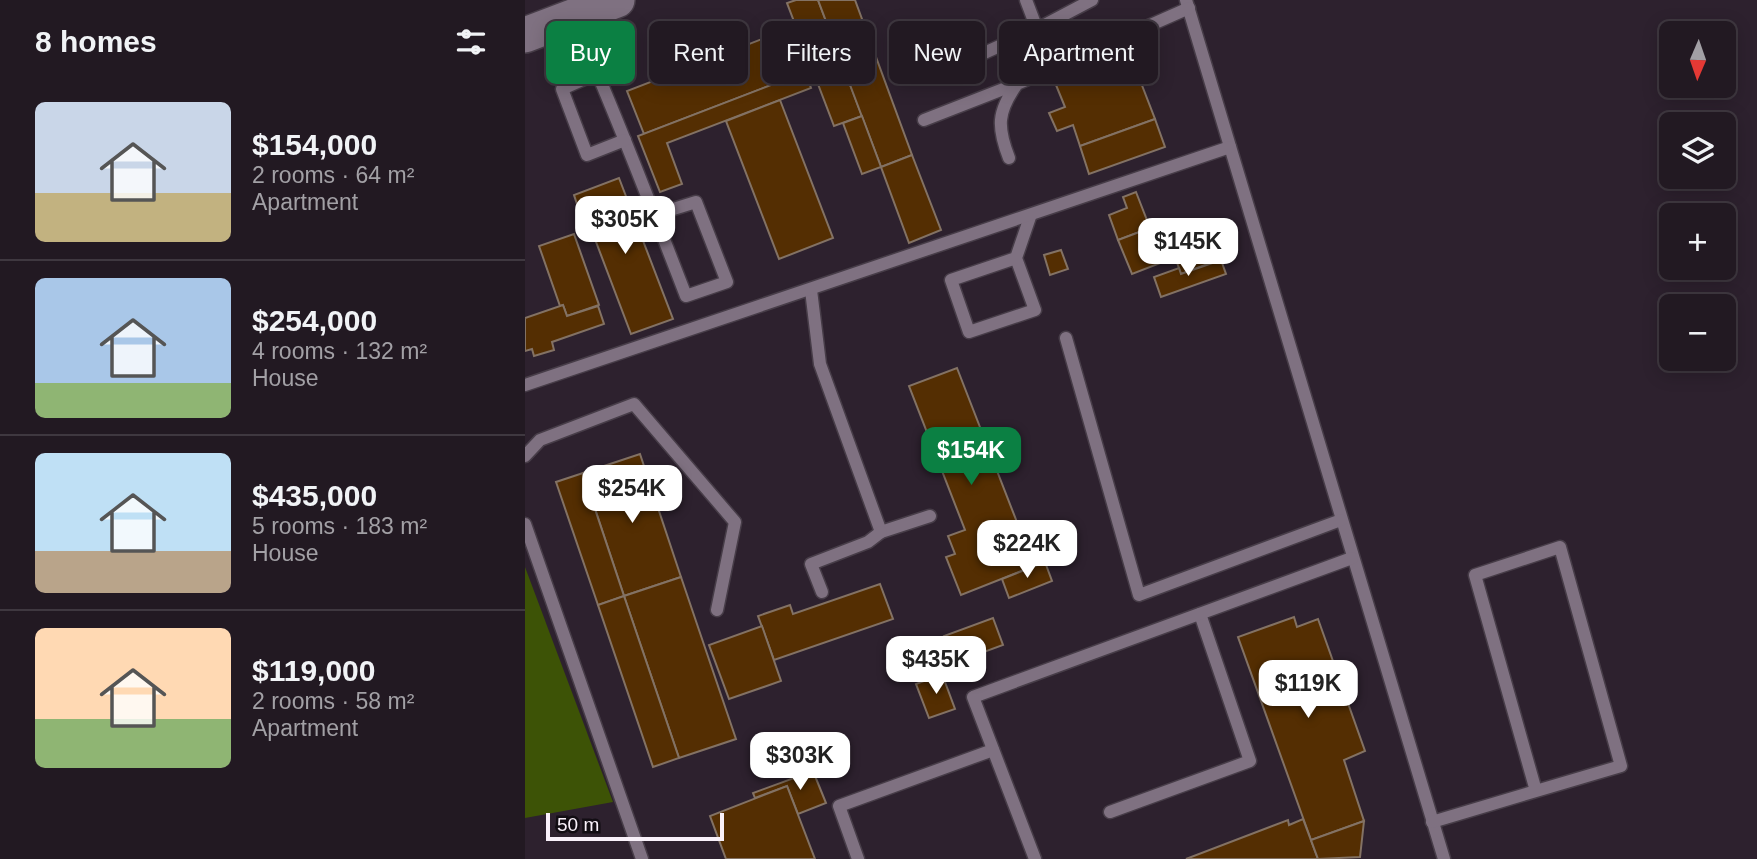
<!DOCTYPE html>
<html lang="en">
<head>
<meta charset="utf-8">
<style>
  body { margin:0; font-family:Helvetica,sans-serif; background:#2e262f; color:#f1f3f6; height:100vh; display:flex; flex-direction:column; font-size:26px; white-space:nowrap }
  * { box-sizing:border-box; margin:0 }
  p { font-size:23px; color:#a2a0a5 }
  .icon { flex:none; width:38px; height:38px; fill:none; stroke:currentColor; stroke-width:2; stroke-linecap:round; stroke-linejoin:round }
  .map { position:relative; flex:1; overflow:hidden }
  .sheet { display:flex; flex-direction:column; background:#221922; width:525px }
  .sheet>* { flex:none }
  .top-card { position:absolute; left:21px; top:21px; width:665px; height:63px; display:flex; gap:14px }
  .needle { width:46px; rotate:182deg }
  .tools { position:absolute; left:1134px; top:21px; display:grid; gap:14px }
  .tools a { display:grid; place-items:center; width:77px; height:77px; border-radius:10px; background:#221922; box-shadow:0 4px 18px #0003,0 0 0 2px #3f3840; font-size:35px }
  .scale { position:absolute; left:21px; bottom:18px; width:178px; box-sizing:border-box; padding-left:7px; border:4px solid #f9f1fa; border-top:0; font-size:19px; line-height:24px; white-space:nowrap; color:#f9f1fa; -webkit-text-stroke:5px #120d13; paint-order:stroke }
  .price { position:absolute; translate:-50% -60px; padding:0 16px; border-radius:14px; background:#fff; color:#222; font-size:23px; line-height:46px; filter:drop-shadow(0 2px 4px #0008) }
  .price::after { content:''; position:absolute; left:50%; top:42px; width:21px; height:16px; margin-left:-10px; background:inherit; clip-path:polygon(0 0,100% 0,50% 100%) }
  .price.on { background:#0b8043; color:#fff }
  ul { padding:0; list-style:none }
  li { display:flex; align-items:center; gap:21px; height:175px; padding:0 35px }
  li+li { border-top:2px solid #3f3840 }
  li span { display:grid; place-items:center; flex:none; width:196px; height:140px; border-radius:10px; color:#555 }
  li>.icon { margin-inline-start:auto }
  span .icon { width:84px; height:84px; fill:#fffc; stroke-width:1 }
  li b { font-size:30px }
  h2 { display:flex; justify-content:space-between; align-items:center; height:84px; padding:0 35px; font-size:30px }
  .pill { padding:0 24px; border-radius:10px; background:#221922; box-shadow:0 4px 18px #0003,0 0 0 2px #3f3840; font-size:24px; line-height:63px }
  .pill.on { background:#0b8043; color:#fff }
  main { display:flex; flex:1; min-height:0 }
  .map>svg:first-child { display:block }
  .green { fill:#3d5306 }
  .building { fill:#542e02; stroke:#837264; stroke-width:2 }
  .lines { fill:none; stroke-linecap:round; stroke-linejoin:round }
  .service-casing { stroke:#473d48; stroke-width:15 }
  .secondary-casing { stroke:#473d48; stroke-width:38 }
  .service { stroke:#7f7181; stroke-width:12 }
  .secondary { stroke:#7f7181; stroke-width:35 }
</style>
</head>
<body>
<main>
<section class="sheet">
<h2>8 homes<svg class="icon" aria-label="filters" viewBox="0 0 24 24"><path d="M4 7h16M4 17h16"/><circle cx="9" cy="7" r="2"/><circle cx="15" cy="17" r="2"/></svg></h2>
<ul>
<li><span style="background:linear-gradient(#c9d6e8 65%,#c2b280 0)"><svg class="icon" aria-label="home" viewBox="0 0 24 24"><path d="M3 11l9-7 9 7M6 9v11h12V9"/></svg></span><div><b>$154,000</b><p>2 rooms · 64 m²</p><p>Apartment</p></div></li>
<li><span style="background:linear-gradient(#a9c7e8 75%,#8fb573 0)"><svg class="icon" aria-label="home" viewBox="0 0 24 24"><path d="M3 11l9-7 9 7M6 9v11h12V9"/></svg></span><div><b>$254,000</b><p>4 rooms · 132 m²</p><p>House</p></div></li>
<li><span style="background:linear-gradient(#bfe0f5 70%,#b9a48a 0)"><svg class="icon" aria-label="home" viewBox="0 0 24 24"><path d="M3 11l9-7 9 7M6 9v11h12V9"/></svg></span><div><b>$435,000</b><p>5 rooms · 183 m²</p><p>House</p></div></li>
<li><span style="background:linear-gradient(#ffd9b3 65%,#8fb573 0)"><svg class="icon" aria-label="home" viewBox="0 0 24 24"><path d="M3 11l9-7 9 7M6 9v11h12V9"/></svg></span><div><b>$119,000</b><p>2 rooms · 58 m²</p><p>Apartment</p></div></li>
</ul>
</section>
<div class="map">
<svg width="1232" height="859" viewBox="0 0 1232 859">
  <rect width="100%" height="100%" fill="#2d212e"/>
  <!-- green -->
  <polygon class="green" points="0,567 88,802 0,818"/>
  <!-- building -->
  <g class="building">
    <polygon points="271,0 293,0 337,116 309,126 262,3"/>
    <polygon points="293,0 330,0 387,155 356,167"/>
    <polygon points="263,29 280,72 119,134 102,91"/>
    <polygon points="606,57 630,119 555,146 548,125 532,131 524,113 540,107 531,85"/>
    <polygon points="280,72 286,88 142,143 157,184 135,192 113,136"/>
    <polygon points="255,100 308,238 254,259 201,121"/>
    <polygon points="337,116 356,167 337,174 318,123"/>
    <polygon points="630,119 640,147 564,174 555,146"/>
    <polygon points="387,155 416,230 384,243 356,167"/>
    <polygon points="94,178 148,319 106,334 57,205 53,207 49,195"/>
    <polygon points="611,192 625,228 593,240 584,215 602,208 598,197"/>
    <polygon points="625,228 638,262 607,274 593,240"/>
    <polygon points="691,231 699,258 656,274 647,248"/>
    <polygon points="49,234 74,305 42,316 38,305 35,306 14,246"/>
    <polygon points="536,250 543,269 525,275 519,255"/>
    <polygon points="696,260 701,274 636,297 629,277 654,268 656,274"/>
    <polygon points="38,305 42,316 73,306 79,324 27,342 29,350 9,356 7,349 0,351 0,318"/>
    <polygon points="432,368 509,566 436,595 421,557 430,554 423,536 440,530 384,386"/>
    <polygon points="115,454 156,577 99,596 58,473"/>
    <polygon points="58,473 99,596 73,605 31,482"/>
    <polygon points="520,562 527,581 484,598 477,579"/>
    <polygon points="156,577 211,739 154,758 99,596"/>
    <polygon points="355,584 368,619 249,660 233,616 265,605 268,614"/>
    <polygon points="99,596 154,758 128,767 73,605"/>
    <polygon points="769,617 772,627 793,619 840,751 819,760 839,821 786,840 713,637"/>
    <polygon points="468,618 478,645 429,663 419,636"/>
    <polygon points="237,626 256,681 204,699 184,645"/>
    <polygon points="417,674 430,709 404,718 391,684"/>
    <polygon points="288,771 301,803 273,814 262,786 230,798 228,793"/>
    <polygon points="262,786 290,859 201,859 185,816"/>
    <polygon points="778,819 793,859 661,859 763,820 764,825"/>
    <polygon points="839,821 835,857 793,859 786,840"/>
  </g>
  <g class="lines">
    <!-- service casing -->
    <g class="service-casing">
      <g id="service">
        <polyline points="501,0 512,29 567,0"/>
        <polyline points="661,0 919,859"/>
        <path d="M 49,19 C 89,110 125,203 161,296 L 202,282 L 171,202 L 129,215"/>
        <polyline points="394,32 413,74 512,29"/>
        <polyline points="73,73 37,89 62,155 100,140"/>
        <polyline points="399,120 491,84"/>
        <path d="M 484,158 C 472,127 472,112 492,84 L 664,8"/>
        <polyline points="491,258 426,280 444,332 510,310 491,258 505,217"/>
        <polyline points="286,290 295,364 356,532 405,516"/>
        <polyline points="541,338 614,595 816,520"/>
        <polyline points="0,385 705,147"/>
        <polyline points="0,456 15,440 109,404 210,522 192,610"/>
        <polyline points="0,524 117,859"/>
        <polyline points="297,592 286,564 343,542 356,532"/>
        <polyline points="585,812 725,761 675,614"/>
        <polyline points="907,822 1011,791 950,575 1035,547 1096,766 1011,791"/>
        <polyline points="333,859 314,806 468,750"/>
        <polyline points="510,859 448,697 827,558"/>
      </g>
    </g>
    <!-- secondary casing -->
    <g class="secondary-casing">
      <polyline id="secondary" points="0,35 92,0"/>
    </g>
    <!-- service -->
    <use href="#service" class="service"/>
    <!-- secondary -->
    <use href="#secondary" class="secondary"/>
  </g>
</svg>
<div class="tools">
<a><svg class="needle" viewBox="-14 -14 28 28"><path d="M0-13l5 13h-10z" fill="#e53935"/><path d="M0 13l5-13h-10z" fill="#a2a0a5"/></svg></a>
<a><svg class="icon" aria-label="layers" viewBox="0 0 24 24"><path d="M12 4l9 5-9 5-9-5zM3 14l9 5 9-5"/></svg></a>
<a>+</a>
<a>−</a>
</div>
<div class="scale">50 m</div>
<b class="price" style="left:100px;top:256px">$305K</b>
<b class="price" style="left:663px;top:278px">$145K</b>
<b class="price on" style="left:446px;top:487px">$154K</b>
<b class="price" style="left:107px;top:525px">$254K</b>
<b class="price" style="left:502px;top:580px">$224K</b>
<b class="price" style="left:411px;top:696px">$435K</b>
<b class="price" style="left:783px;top:720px">$119K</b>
<b class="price" style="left:275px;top:792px">$303K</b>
<div class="top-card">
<a class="pill on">Buy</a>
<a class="pill">Rent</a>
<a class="pill">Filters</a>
<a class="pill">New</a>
<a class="pill">Apartment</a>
</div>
</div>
</main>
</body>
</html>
